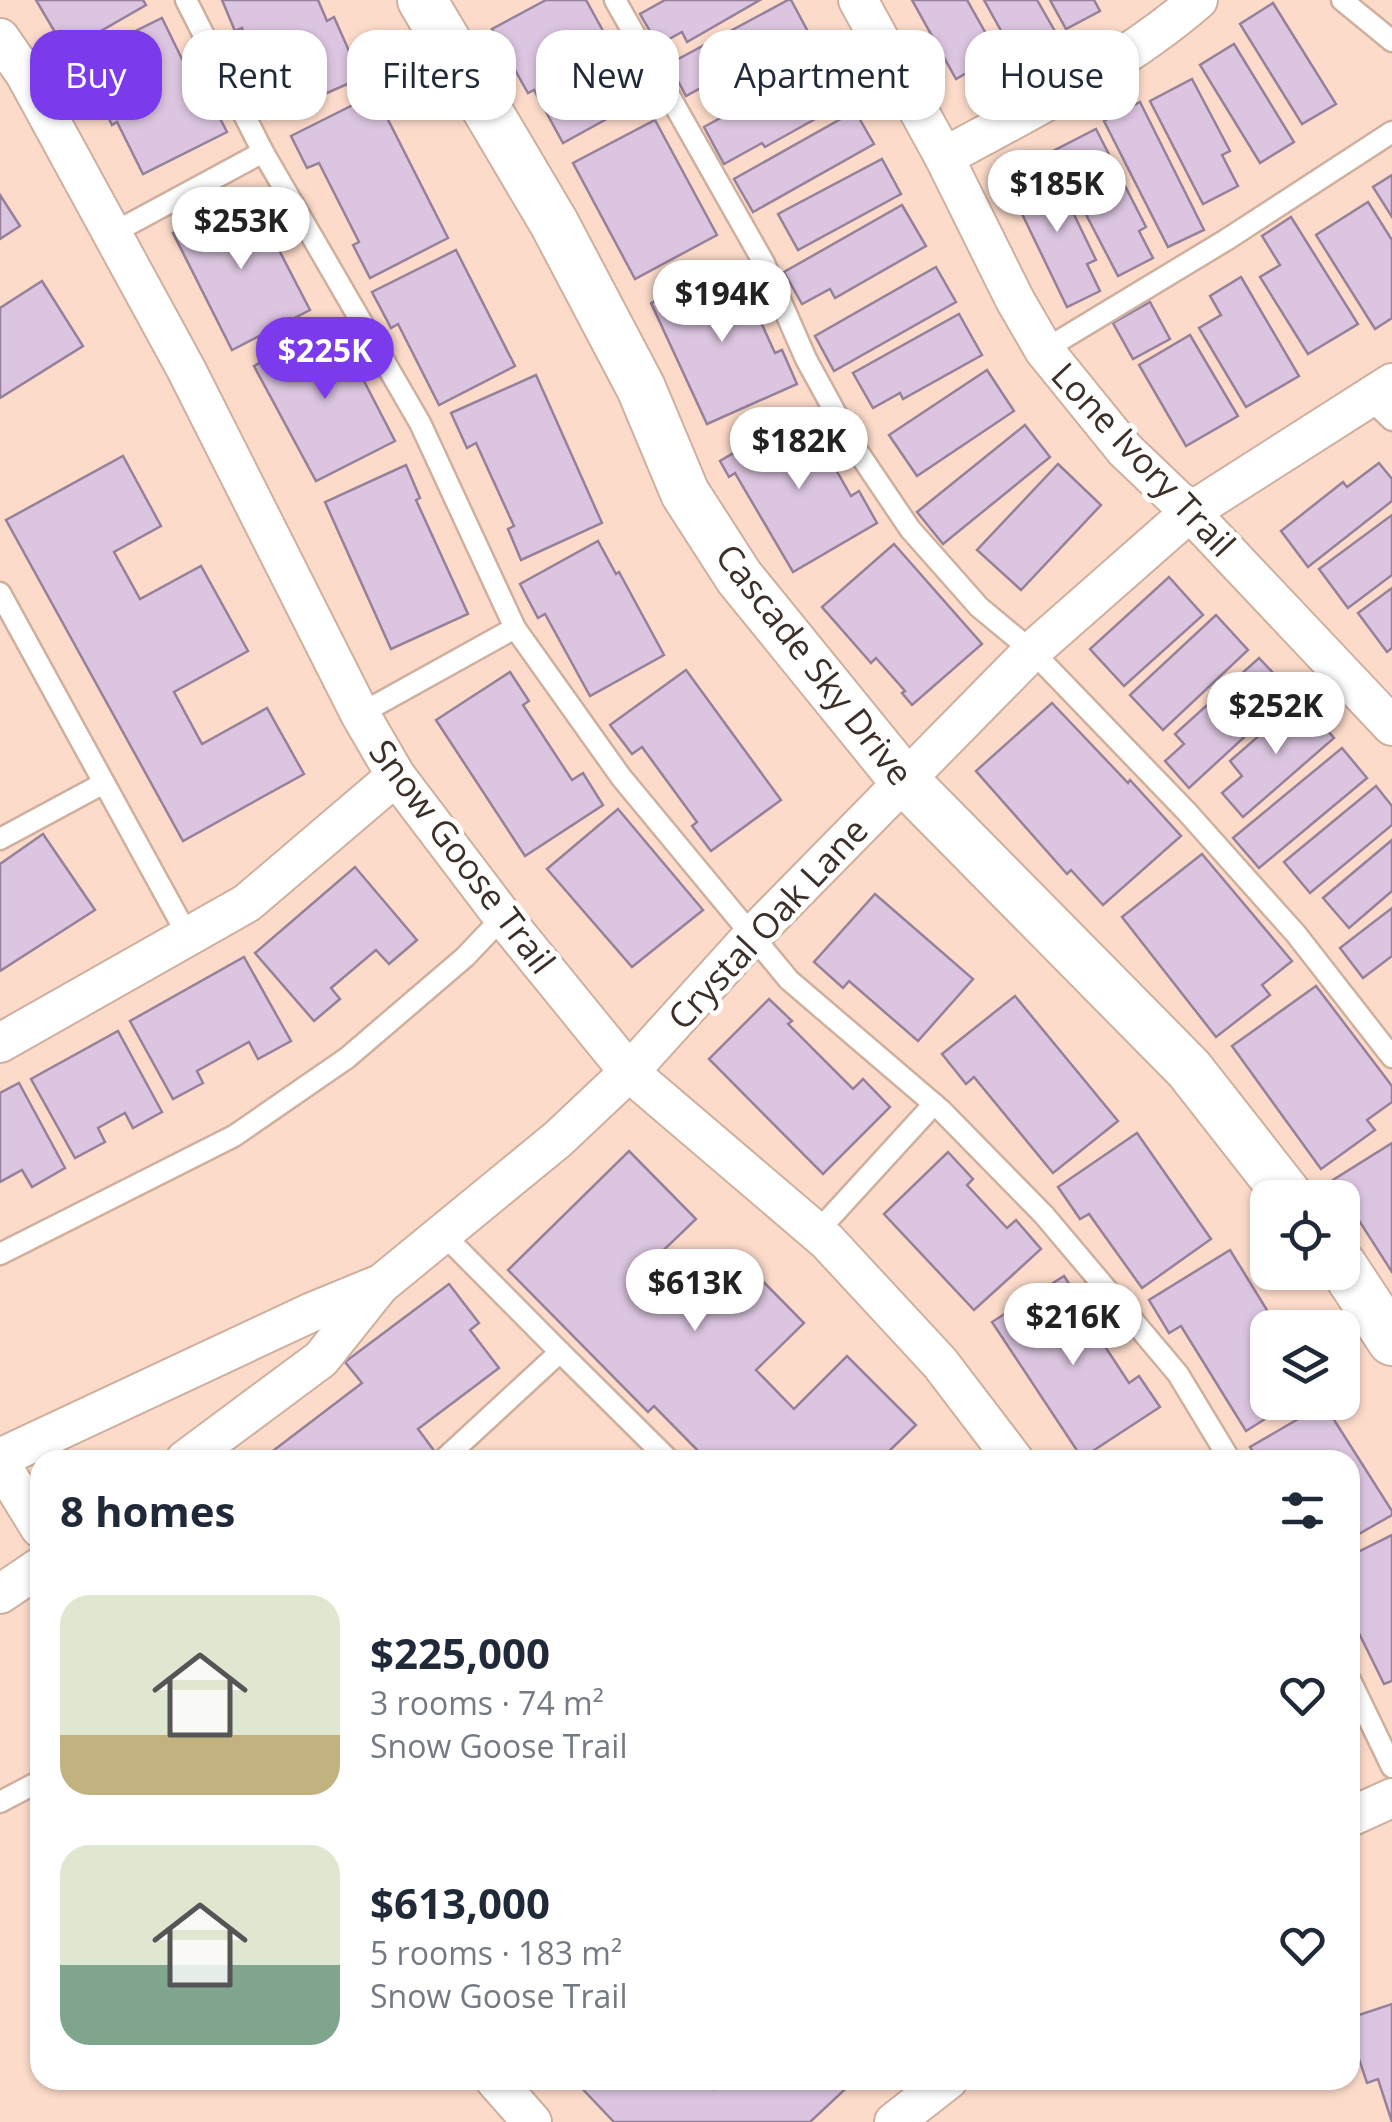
<!DOCTYPE html>
<html lang="en">
<head>
<meta charset="utf-8">
<style>
  body { margin:0; font-family:"Open Sans",sans-serif; background:#f2f2f3; color:#1f2937; height:100vh; display:flex; flex-direction:column; font-size:38px; white-space:nowrap }
  * { box-sizing:border-box; margin:0 }
  p { font-size:32px; color:#747a83 }
  .icon { flex:none; width:55px; height:55px; fill:none; stroke:currentColor; stroke-width:2; stroke-linecap:round; stroke-linejoin:round }
  .map { position:relative; flex:1; overflow:hidden }
  .details { position:absolute; left:30px; top:1450px; width:1330px; height:640px; display:flex; flex-direction:column; background:#fff; border-radius:30px; box-shadow:0 2px 8px #0004 }
  .details>* { flex:none }
  .top-card { position:absolute; left:30px; top:30px; width:1332px; height:90px; display:flex; gap:20px }
  .controls { position:absolute; left:1250px; top:1180px; display:grid; gap:20px }
  .controls a { display:grid; place-items:center; width:110px; height:110px; border-radius:20px; background:#fff; box-shadow:0 2px 8px #0004; font-size:50px }
  .price { position:absolute; translate:-50% -85px; padding:0 22px; border-radius:35px; background:#fff; color:#222; font-size:32px; line-height:65px; filter:drop-shadow(0 2px 5px #0008) }
  .price::after { content:''; position:absolute; left:50%; top:60px; width:30px; height:22px; margin-left:-15px; background:inherit; clip-path:polygon(0 0,100% 0,50% 100%) }
  .price.active { background:#7c3aed; color:#fff }
  ul { padding:0; list-style:none }
  li { display:flex; align-items:center; gap:30px; height:250px; padding:0 30px }
  li span { display:grid; place-items:center; flex:none; width:280px; height:200px; border-radius:30px; color:#555 }
  li>.icon { margin-inline-start:auto }
  span .icon { width:120px; height:120px; fill:#fffc; stroke-width:1 }
  li b { font-size:42px }
  h2 { display:flex; justify-content:space-between; align-items:center; height:120px; padding:0 30px; font-size:42px }
  .pill { padding:0 35px; border-radius:30px; background:#fff; box-shadow:0 2px 8px #0004; font-size:35px; line-height:90px }
  .pill.active { background:#7c3aed; color:#fff }
  .map>svg:first-child { display:block }
  .building { fill:#dcc5e0; stroke:#96819a; stroke-width:2.5 }
  .lines { fill:none; stroke-linecap:round; stroke-linejoin:round }
  .service-casing { stroke:#cfaf9e; stroke-width:25 }
  .minor-casing { stroke:#cfaf9e; stroke-width:42 }
  .tertiary-casing { stroke:#cfaf9e; stroke-width:52 }
  .service { stroke:#fff; stroke-width:20 }
  .minor { stroke:#fff; stroke-width:38 }
  .tertiary { stroke:#fff; stroke-width:48 }
  .labels { text-anchor:middle; dominant-baseline:central; stroke-width:10; stroke-linejoin:round; paint-order:stroke }
  .street-label { font-size:35px; fill:#3c2f28; stroke:#fff }
</style>
</head>
<body>
<div class="map">
<svg width="1392" height="2122" viewBox="0 0 1392 2122">
  <rect width="100%" height="100%" fill="#fcdbca"/>
  <!-- building -->
  <g class="building">
    <polygon points="36,0 143,0 146,5 66,51"/>
    <polygon points="222,0 318,0 327,21 334,17 361,78 279,114 242,28 235,31"/>
    <polygon points="546,0 586,0 641,100 563,143 534,90 528,93 492,29"/>
    <polygon points="665,0 760,0 687,42 682,32 658,45 640,14"/>
    <polygon points="788,0 791,0 819,52 743,93 730,72 686,96 669,64"/>
    <polygon points="912,0 967,0 998,55 956,79"/>
    <polygon points="984,0 1037,0 1056,33 1015,56"/>
    <polygon points="1050,0 1094,0 1100,11 1066,29"/>
    <polygon points="1273,3 1336,104 1302,124 1240,24"/>
    <polygon points="162,18 203,102 210,99 227,132 143,174 117,122 112,125 79,59"/>
    <polygon points="1234,44 1294,142 1260,163 1200,65"/>
    <polygon points="829,58 851,99 765,147 762,143 724,164 704,127"/>
    <polygon points="1192,79 1230,151 1222,155 1238,186 1203,204 1150,101"/>
    <polygon points="375,94 448,238 370,278 353,245 359,242 319,163 307,168 291,136"/>
    <polygon points="1140,102 1204,230 1168,247 1104,121"/>
    <polygon points="855,111 874,144 753,212 734,179"/>
    <polygon points="655,120 717,235 635,279 573,163"/>
    <polygon points="1096,129 1146,227 1139,231 1153,258 1118,276 1053,151"/>
    <polygon points="882,159 901,194 798,250 778,214"/>
    <polygon points="1051,167 1096,260 1087,264 1100,291 1067,307 1009,187"/>
    <polygon points="1392,175 1392,217 1373,187"/>
    <polygon points="250,194 310,310 232,350 173,233"/>
    <polygon points="0,195 20,226 0,239"/>
    <polygon points="1368,202 1392,240 1392,318 1375,329 1316,235"/>
    <polygon points="902,205 926,246 835,298 830,289 802,304 784,272"/>
    <polygon points="1291,217 1358,324 1308,354 1260,277 1280,265 1262,236"/>
    <polygon points="456,250 515,366 439,405 398,324 391,328 372,292"/>
    <polygon points="735,265 775,353 782,350 797,384 707,424 651,303"/>
    <polygon points="936,267 956,302 834,371 815,336"/>
    <polygon points="1241,277 1299,376 1246,407 1199,328 1221,315 1210,296"/>
    <polygon points="42,281 83,346 0,398 0,308"/>
    <polygon points="1150,302 1170,339 1133,359 1113,323"/>
    <polygon points="959,314 982,355 903,399 900,393 873,408 853,373"/>
    <polygon points="337,322 353,352 350,354 395,441 316,481 254,366"/>
    <polygon points="1190,335 1238,416 1186,446 1139,365"/>
    <polygon points="987,370 1014,411 917,476 889,435"/>
    <polygon points="536,375 602,523 521,560 508,529 514,526 476,443 467,448 451,413"/>
    <polygon points="803,412 851,496 859,491 877,523 793,572 735,473 729,477 720,461"/>
    <polygon points="1025,425 1050,457 943,544 917,512"/>
    <polygon points="123,456 161,526 114,552 140,599 201,566 248,651 174,692 202,744 267,708 304,774 183,841 6,520"/>
    <polygon points="1379,463 1392,479 1392,501 1308,567 1281,531 1343,482 1347,487"/>
    <polygon points="1058,464 1101,505 1021,590 977,550"/>
    <polygon points="406,465 420,498 416,500 468,614 391,649 325,502"/>
    <polygon points="1392,515 1392,575 1348,608 1319,569"/>
    <polygon points="598,541 616,574 619,572 664,655 590,696 545,614 538,618 520,584"/>
    <polygon points="894,544 982,644 912,705 902,693 905,691 876,658 871,663 822,607"/>
    <polygon points="1169,577 1203,615 1124,686 1090,649"/>
    <polygon points="1392,588 1392,648 1387,652 1358,613"/>
    <polygon points="1216,615 1248,650 1163,730 1130,695"/>
    <polygon points="1259,658 1292,693 1189,788 1165,761 1184,744 1175,734"/>
    <polygon points="686,670 781,800 711,851 692,826 697,822 642,747 632,754 610,725"/>
    <polygon points="510,672 529,701 523,705 572,780 583,773 603,805 525,856 436,720"/>
    <polygon points="1300,700 1334,738 1243,817 1222,793 1242,776 1230,761"/>
    <polygon points="1052,703 1128,783 1130,780 1181,836 1103,905 1071,870 1067,874 976,771"/>
    <polygon points="1342,748 1367,778 1259,868 1233,838"/>
    <polygon points="1376,786 1392,806 1392,825 1310,893 1284,862"/>
    <polygon points="618,809 703,910 632,967 547,869"/>
    <polygon points="43,834 95,910 0,971 0,864"/>
    <polygon points="1392,840 1392,891 1349,928 1323,898"/>
    <polygon points="1202,854 1292,961 1262,985 1270,995 1216,1037 1122,917"/>
    <polygon points="355,867 417,940 389,964 376,950 331,988 340,999 314,1021 255,953"/>
    <polygon points="875,894 973,979 918,1041 849,981 843,988 814,962"/>
    <polygon points="1392,908 1392,956 1363,978 1340,948"/>
    <polygon points="244,957 291,1041 258,1059 249,1042 197,1071 203,1083 173,1099 130,1021"/>
    <polygon points="1316,986 1392,1086 1392,1102 1367,1120 1375,1130 1321,1169 1232,1046"/>
    <polygon points="1015,996 1118,1121 1053,1173 974,1077 966,1084 942,1054"/>
    <polygon points="769,999 792,1021 788,1024 853,1089 863,1079 890,1107 823,1174 709,1059"/>
    <polygon points="118,1031 162,1112 133,1128 125,1113 98,1128 105,1142 75,1158 31,1079"/>
    <polygon points="19,1083 65,1168 32,1187 22,1170 0,1182 0,1093"/>
    <polygon points="1137,1133 1211,1239 1142,1288 1089,1214 1080,1219 1058,1187"/>
    <polygon points="1392,1143 1392,1272 1333,1180"/>
    <polygon points="629,1151 696,1219 646,1267 683,1304 735,1253 804,1323 756,1370 794,1409 847,1356 916,1425 880,1460 707,1460 654,1406 648,1412 508,1270"/>
    <polygon points="948,1152 973,1179 967,1185 1007,1228 1016,1220 1041,1249 974,1310 884,1214"/>
    <polygon points="1230,1250 1278,1328 1268,1328 1268,1402 1292,1402 1246,1431 1181,1326 1169,1333 1149,1300"/>
    <polygon points="1064,1276 1083,1305 1079,1307 1129,1383 1139,1376 1160,1407 1082,1458 992,1322"/>
    <polygon points="449,1284 479,1323 470,1330 499,1368 418,1429 435,1452 424,1460 261,1460 362,1383 345,1362"/>
    <polygon points="1324,1404 1392,1511 1392,1515 1350,1539 1350,1460 1258,1460 1250,1447"/>
    <polygon points="1392,1535 1392,1681 1384,1684 1350,1615 1350,1556"/>
    <polygon points="1392,2004 1392,2122 1378,2079 1367,2083 1350,2032 1350,2018"/>
    <polygon points="574,2080 705,2080 714,2089 724,2080 855,2080 810,2122 614,2122"/>
  </g>
  <g class="lines">
    <!-- service casing -->
    <g class="service-casing">
      <g id="service">
        <polyline points="186,0 263,152 420,423 515,628 621,777 789,980 941,1110 1044,1215 1178,1374 1230,1460"/>
        <polyline points="615,0 764,263 806,359 852,443 910,529 979,607 1032,651 1187,812 1296,934 1392,1057"/>
        <polyline points="1342,0 1392,41"/>
        <polyline points="113,233 263,152"/>
        <polyline points="1044,350 1226,240 1392,132"/>
        <polyline points="1370,399 1392,420"/>
        <polyline points="0,593 188,936"/>
        <polyline points="360,714 515,628"/>
        <polyline points="0,839 104,783"/>
        <polyline points="817,1232 934,1104"/>
        <polyline points="443,1234 560,1352"/>
        <polyline points="0,1254 234,1136 347,1058 465,957 503,917"/>
        <polyline points="443,1460 560,1352 669,1460"/>
        <polyline points="1350,1680 1392,1767"/>
        <polyline points="0,1802 40,1781"/>
      </g>
    </g>
    <!-- minor casing -->
    <g class="minor-casing">
      <g id="minor">
        <polyline points="858,0 944,157 1015,300 1044,350 1125,450 1190,512 1392,726"/>
        <polyline points="0,38 25,74 186,369 360,714 396,776 503,917 629,1072 827,1241 940,1363 1014,1460"/>
        <path d="M 944,157 C 1032,109 1122,66 1198,0"/>
        <polyline points="0,1043 247,903 396,776"/>
        <polyline points="0,1458 312,1312 378,1285"/>
        <polyline points="185,1460 321,1359 380,1285 558,1139 629,1072 752,936 1032,651 1190,512 1392,383"/>
        <polyline points="0,1463 40,1528"/>
        <polyline points="0,1594 40,1567"/>
        <polyline points="1350,1817 1392,1798"/>
        <polyline points="495,2080 532,2122"/>
        <polyline points="894,2122 948,2080"/>
      </g>
    </g>
    <!-- tertiary casing -->
    <g class="tertiary-casing">
      <g id="tertiary">
        <polyline points="422,0 554,223 641,388 685,493 739,577 903,779 1189,1069 1290,1198"/>
        <polyline points="1342,1265 1392,1341"/>
      </g>
    </g>
    <!-- service -->
    <use href="#service" class="service"/>
    <!-- minor -->
    <use href="#minor" class="minor"/>
    <!-- tertiary -->
    <use href="#tertiary" class="tertiary"/>
  </g>
  <g class="labels">
    <!-- street labels -->
    <g class="street-label">
      <text transform="translate(1144 459) rotate(47)">Lone Ivory Trail</text>
      <text transform="translate(815 664) rotate(52)">Cascade Sky Drive</text>
      <text transform="translate(463 856) rotate(53)">Snow Goose Trail</text>
      <text transform="translate(767 923) rotate(-47)">Crystal Oak Lane</text>
    </g>
  </g>
</svg>
<div class="controls">
<a><svg class="icon" aria-label="locate" viewBox="0 0 24 24"><circle cx="12" cy="12" r="6"/><path d="M12 2v4M12 18v4M2 12h4M18 12h4"/></svg></a>
<a><svg class="icon" aria-label="layers" viewBox="0 0 24 24"><path d="M12 4l9 5-9 5-9-5zM3 14l9 5 9-5"/></svg></a>
</div>
<b class="price" style="left:1057px;top:235px">$185K</b>
<b class="price" style="left:241px;top:272px">$253K</b>
<b class="price" style="left:722px;top:345px">$194K</b>
<b class="price active" style="left:325px;top:402px">$225K</b>
<b class="price" style="left:799px;top:492px">$182K</b>
<b class="price" style="left:1276px;top:757px">$252K</b>
<b class="price" style="left:695px;top:1334px">$613K</b>
<b class="price" style="left:1073px;top:1368px">$216K</b>
<div class="top-card">
<a class="pill active">Buy</a>
<a class="pill">Rent</a>
<a class="pill">Filters</a>
<a class="pill">New</a>
<a class="pill">Apartment</a>
<a class="pill">House</a>
</div>
<section class="details">
<h2>8 homes<svg class="icon" aria-label="filters" viewBox="0 0 24 24"><path d="M4 7h16M4 17h16"/><circle cx="9" cy="7" r="2"/><circle cx="15" cy="17" r="2"/></svg></h2>
<ul>
<li><span style="background:linear-gradient(#dfe7d0 70%,#c2b280 0)"><svg class="icon" aria-label="home" viewBox="0 0 24 24"><path d="M3 11l9-7 9 7M6 9v11h12V9"/></svg></span><div><b>$225,000</b><p>3 rooms · 74 m²</p><p>Snow Goose Trail</p></div><svg class="icon" aria-label="heart" viewBox="0 0 24 24"><path d="M12 20l-8-8c-3-5 5-10 8-4 3-6 11-1 8 4z"/></svg></li>
<li><span style="background:linear-gradient(#dfe7d0 60%,#7fa58c 0)"><svg class="icon" aria-label="home" viewBox="0 0 24 24"><path d="M3 11l9-7 9 7M6 9v11h12V9"/></svg></span><div><b>$613,000</b><p>5 rooms · 183 m²</p><p>Snow Goose Trail</p></div><svg class="icon" aria-label="heart" viewBox="0 0 24 24"><path d="M12 20l-8-8c-3-5 5-10 8-4 3-6 11-1 8 4z"/></svg></li>
</ul>
</section>
</div>
</body>
</html>
